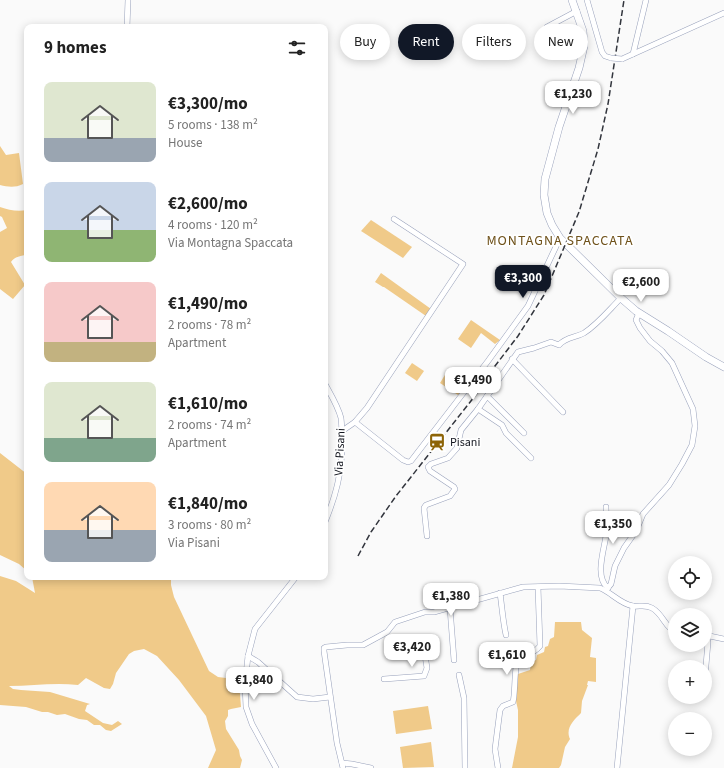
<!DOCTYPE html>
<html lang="en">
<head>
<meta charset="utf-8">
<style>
  body { margin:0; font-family:"Source Sans 3",sans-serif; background:#f6f6f6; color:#222; height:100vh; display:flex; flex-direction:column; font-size:15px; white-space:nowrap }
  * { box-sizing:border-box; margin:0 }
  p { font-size:13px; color:#767676 }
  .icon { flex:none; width:22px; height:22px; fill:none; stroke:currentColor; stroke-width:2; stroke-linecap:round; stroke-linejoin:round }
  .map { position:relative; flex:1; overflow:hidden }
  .sheet { position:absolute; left:24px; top:24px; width:304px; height:556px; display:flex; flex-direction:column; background:#fff; border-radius:8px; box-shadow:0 2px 10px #0003 }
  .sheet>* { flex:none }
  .guide { position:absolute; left:340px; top:24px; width:324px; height:36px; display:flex; gap:8px }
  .tools { position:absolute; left:668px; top:556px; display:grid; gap:8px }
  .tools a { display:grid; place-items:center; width:44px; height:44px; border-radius:50%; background:#fff; box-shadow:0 2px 10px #0003; font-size:20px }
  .price { position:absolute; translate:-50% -34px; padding:0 9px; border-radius:8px; background:#fff; color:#222; font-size:13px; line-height:26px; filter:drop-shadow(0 1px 2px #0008) }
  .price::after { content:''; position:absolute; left:50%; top:24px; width:12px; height:9px; margin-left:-6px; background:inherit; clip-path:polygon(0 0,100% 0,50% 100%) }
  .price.selected { background:#111827; color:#fff }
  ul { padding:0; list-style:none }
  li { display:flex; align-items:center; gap:12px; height:100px; padding:0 20px }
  li span { display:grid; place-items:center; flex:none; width:112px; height:80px; border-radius:8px; color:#555 }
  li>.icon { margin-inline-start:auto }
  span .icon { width:48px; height:48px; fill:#fffc; stroke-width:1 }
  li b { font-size:17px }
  h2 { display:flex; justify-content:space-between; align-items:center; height:48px; padding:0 20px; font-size:17px }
  .tag { padding:0 14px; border-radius:18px; background:#fff; box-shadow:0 2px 10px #0003; font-size:14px; line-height:36px }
  .tag.selected { background:#111827; color:#fff }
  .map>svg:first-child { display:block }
  .green { fill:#f0ca89 }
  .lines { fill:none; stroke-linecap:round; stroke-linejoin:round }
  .minor-casing { stroke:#98a1bb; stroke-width:6 }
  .secondary-casing { stroke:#98a1bb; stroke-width:8 }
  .minor { stroke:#fff; stroke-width:5 }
  .secondary { stroke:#fff; stroke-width:7 }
  .rail { stroke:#32353d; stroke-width:1.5; stroke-dasharray:6 3; stroke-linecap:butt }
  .minor-bridge-casing { stroke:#98a1bb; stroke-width:6; stroke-linecap:butt }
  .minor-bridge { stroke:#fff; stroke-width:5 }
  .labels { text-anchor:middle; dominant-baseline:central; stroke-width:3.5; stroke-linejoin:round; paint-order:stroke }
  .poi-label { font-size:12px; fill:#13161f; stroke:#fff; text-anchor:start }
  .street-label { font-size:12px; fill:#13161f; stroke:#fff }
  .quarter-label { font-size:14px; letter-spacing:1px; fill:#6f521b; stroke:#fff }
</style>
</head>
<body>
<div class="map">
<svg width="724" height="768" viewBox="0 0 724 768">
  <rect width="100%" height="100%" fill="#fafafa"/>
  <!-- green -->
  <g class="green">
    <path d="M 0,146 L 6,155 L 19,153 L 23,184 C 15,188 8,187 0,185 Z"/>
    <path d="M 0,207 C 9,210 17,212 27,210 L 27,255 C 22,255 14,257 11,262 L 25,285 L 13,299 L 0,289 L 0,232 L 7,228 L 2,217 L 0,216 Z"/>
    <polygon points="371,220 412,247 403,258 361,231"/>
    <polygon points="381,273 431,309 426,316 384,287 383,287 375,282"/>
    <polygon points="471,320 500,340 495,344 481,333 471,348 458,339"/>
    <polygon points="412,363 424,371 417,381 405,373"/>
    <polygon points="448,370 467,383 458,395 440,383"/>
    <polygon points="0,453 27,474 27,571 19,564 0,555"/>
    <path d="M 0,576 L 16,581 L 35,593 L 32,577 L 171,577 L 171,585 L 174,597 L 209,671 L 218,677 L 234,679 L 239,682 L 241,707 L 231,709 L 228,710 L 228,716 L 225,721 L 226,729 L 239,750 L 240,756 L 242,760 L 240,768 L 208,768 L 216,750 L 206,716 L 179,680 L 157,656 L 144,649 L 134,651 L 129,654 L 116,673 L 113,684 L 110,689 L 104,688 L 86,678 L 78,685 C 55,682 32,686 9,686 L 13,689 L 21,690 L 50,692 L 90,704 L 87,705 L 85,711 L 103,723 L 112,725 L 118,721 L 122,724 L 111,731 L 106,730 L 100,725 L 94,725 L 87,720 L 79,719 L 65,714 L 57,715 L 48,712 L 42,712 L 26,707 L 0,705 Z"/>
    <path d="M 555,622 L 581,622 L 582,630 L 592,638 L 590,657 L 596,658 L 596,682 L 588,681 L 587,685 L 588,685 L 582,701 L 581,713 C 574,720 565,728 570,739 L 565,747 L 561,765 L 559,768 L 512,768 L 518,737 L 518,710 L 516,701 L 518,674 L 530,670 L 531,662 L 536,660 L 537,655 L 544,652 L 545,647 L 548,646 L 550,639 L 554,637 Z"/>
    <polygon points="428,706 432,729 396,734 393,711"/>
    <polygon points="431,742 434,767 403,768 400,747"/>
  </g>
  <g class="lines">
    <!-- minor casing -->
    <g class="minor-casing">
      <g id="minor">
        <polyline points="587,0 602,52 605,56 611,58"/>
        <polyline points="127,27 128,0"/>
        <polyline points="547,27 577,11"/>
        <polyline points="633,54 646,0"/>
        <polyline points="622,59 724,13"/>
        <polyline points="512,359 563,412"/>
        <path d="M 325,384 C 331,395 338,406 341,418 C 342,426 342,435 342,443 C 342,473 336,495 325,522"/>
        <polyline points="487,396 524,433"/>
        <polyline points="478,409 502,425 506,433 531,458"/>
        <polyline points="355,422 367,408 463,264 394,219"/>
        <polyline points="342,431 355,422 403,460 408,462 411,461 488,361 528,306 560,238"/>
        <path d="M 606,507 C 606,514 607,521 607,529 C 606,545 593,576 608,588"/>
        <path d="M 427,536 L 424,508 L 426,505 L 450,496 L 455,489 L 454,487 L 430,471 L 428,467 L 431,464 L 448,458 L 457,448 L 461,430 L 478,409 L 518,352 L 534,348 L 551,342 L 559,345 C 566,337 575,338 584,333 C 598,324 609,310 621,298"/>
        <polyline points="606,590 611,584 615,566 624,548 636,531 643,514 669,485 682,464 692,445 695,426 693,409 672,363 662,351 650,341 640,328 636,320 639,313"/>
        <path d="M 500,593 C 502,607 503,622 506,635"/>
        <polyline points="450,608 454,660"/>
        <polyline points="705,635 724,639"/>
        <polyline points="705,638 707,639 708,642 705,677"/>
        <polyline points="248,656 258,662 297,697 313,699 330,697"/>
        <polyline points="459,675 464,698 465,768"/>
        <polyline points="384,679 424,676 427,668 423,643"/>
        <polyline points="342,763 352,764 371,768"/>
        <polyline points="276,768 252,724 246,707 245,684 248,656 255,629 296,577"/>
        <path d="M 343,768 L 337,743 L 324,651 L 324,648 L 326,647 L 347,645 L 363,645 L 387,632 L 395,622 L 425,612 L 434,612 L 523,587 L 559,586 L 600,588 C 611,592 620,604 633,606 C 639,607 645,604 652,608 C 662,614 663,622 671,629 L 675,630"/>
        <path d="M 498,768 L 495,749 L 500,710 L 503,706 L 513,702 C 516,692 513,660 521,655 C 528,651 533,655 540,646 L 538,587"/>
        <polyline points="617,768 633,606"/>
      </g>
    </g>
    <!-- secondary casing -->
    <g class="secondary-casing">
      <polyline id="secondary" points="572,0 583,31 584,46 579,68 559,127 545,179 544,195 547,213 552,225 560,238 621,298 636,311 668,331 706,357 724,367"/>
    </g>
    <!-- minor -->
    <use href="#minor" class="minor"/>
    <!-- secondary -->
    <use href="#secondary" class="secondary"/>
    <!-- rail -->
    <polyline class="rail" points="358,556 371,532 396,496 478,392 495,366 518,336 544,295 579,212 598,149 608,104 624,0"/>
    <!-- minor-bridge casing -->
    <g class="minor-bridge-casing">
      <polyline id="minor-bridge" points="611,58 622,59"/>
    </g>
    <!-- minor-bridge -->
    <use href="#minor-bridge" class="minor-bridge"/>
  </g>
  <!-- icons -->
  <defs>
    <g id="station-bare" transform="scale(1.38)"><path d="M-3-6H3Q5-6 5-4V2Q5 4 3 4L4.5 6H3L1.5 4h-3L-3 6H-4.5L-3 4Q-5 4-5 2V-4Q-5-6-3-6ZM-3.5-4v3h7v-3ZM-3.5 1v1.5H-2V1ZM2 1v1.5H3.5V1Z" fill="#8d6407" stroke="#fff" stroke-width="2.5" paint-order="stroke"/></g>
  </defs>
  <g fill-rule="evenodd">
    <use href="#station-bare" x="437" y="442"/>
  </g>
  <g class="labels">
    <!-- poi labels -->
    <g class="poi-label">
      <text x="450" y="442">Pisani</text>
    </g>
    <!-- street labels -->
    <g class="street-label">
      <text transform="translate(340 452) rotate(-87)">Via Pisani</text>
    </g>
    <!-- quarter labels -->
    <g class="quarter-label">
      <text x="560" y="241">MONTAGNA SPACCATA</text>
    </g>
  </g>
</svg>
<div class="tools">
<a><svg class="icon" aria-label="locate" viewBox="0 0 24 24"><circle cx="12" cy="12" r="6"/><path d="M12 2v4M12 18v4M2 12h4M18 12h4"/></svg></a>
<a><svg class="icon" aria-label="layers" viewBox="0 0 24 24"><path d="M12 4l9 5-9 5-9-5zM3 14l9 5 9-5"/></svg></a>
<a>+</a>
<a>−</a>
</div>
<b class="price" style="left:573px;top:115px">€1,230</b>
<b class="price selected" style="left:523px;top:299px">€3,300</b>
<b class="price" style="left:641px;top:303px">€2,600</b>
<b class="price" style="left:473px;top:401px">€1,490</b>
<b class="price" style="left:613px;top:545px">€1,350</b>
<b class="price" style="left:451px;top:617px">€1,380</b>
<b class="price" style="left:412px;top:668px">€3,420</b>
<b class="price" style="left:507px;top:676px">€1,610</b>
<b class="price" style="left:254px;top:701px">€1,840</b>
<div class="guide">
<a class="tag">Buy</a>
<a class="tag selected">Rent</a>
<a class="tag">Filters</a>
<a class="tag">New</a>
</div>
<section class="sheet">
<h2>9 homes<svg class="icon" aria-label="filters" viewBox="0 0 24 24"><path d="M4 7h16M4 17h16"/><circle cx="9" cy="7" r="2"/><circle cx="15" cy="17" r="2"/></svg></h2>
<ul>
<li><span style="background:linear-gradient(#dfe7d0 70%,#9aa5b1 0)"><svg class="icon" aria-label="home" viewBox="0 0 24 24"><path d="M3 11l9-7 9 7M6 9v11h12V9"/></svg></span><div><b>€3,300/mo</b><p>5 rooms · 138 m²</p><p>House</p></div></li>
<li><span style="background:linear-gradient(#c9d6e8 60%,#8fb573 0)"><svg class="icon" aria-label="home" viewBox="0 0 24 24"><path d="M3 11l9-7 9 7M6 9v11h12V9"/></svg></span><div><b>€2,600/mo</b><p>4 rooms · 120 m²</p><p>Via Montagna Spaccata</p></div></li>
<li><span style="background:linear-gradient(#f6c9c9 75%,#c2b280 0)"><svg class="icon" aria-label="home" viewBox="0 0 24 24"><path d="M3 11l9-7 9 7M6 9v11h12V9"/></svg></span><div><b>€1,490/mo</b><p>2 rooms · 78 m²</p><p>Apartment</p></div></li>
<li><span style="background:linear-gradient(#dfe7d0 70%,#7fa58c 0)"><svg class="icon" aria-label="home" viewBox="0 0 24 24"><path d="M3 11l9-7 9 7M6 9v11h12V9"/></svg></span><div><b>€1,610/mo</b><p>2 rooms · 74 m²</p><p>Apartment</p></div></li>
<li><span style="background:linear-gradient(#ffd9b3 60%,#9aa5b1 0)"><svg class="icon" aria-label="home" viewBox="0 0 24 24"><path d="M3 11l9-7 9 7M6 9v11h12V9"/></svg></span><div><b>€1,840/mo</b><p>3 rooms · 80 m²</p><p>Via Pisani</p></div></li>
</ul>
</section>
</div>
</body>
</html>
